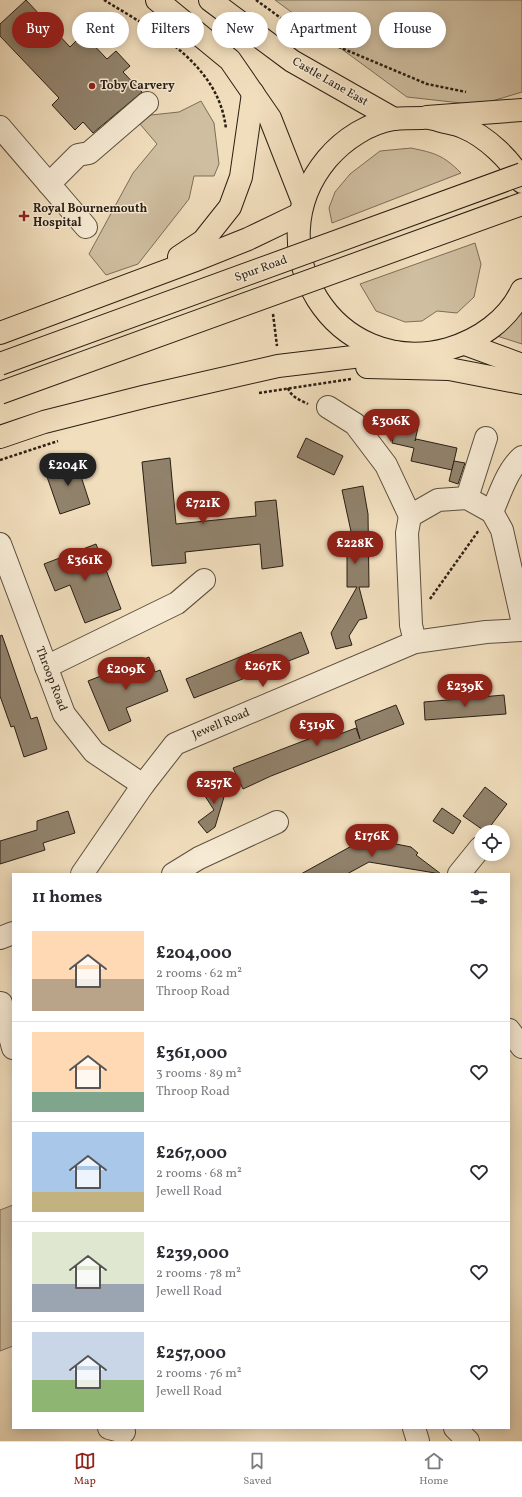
<!DOCTYPE html>
<html lang="en">
<head>
<meta charset="utf-8">
<style>
  body { margin:0; font-family:Vollkorn,serif; background:#f2f2f3; color:#2b2b33; height:100vh; display:flex; flex-direction:column; font-size:15px; white-space:nowrap }
  * { box-sizing:border-box; margin:0 }
  p { font-size:13px; color:#7c7c81 }
  .icon { flex:none; width:22px; height:22px; fill:none; stroke:currentColor; stroke-width:2; stroke-linecap:round; stroke-linejoin:round }
  .map { position:relative; flex:1; overflow:hidden }
  .drawer { position:absolute; left:12px; top:873px; width:498px; height:556px; display:flex; flex-direction:column; background:#fff; border-radius:0px; box-shadow:0 2px 10px #0003 }
  .drawer>* { flex:none }
  .banner { position:absolute; left:12px; top:12px; width:498px; height:36px; display:flex; gap:8px }
  .tools { position:absolute; left:474px; top:825px; display:grid; gap:8px }
  .tools a { display:grid; place-items:center; width:36px; height:36px; border-radius:50%; background:#fff; box-shadow:0 2px 10px #0003; font-size:20px }
  .price { position:absolute; translate:-50% -34px; padding:0 9px; border-radius:14px; background:#8f2418; color:#fff; font-size:13px; line-height:26px; filter:drop-shadow(0 1px 2px #0008) }
  .price::after { content:''; position:absolute; left:50%; top:24px; width:12px; height:9px; margin-left:-6px; background:inherit; clip-path:polygon(0 0,100% 0,50% 100%) }
  .price.selected { background:#222; color:#fff }
  ul { padding:0; list-style:none }
  li { display:flex; align-items:center; gap:12px; height:100px; padding:0 20px }
  li+li { border-top:1px solid #e1e1e2 }
  li span { display:grid; place-items:center; flex:none; width:112px; height:80px; border-radius:0px; color:#555 }
  li>.icon { margin-inline-start:auto }
  span .icon { width:48px; height:48px; fill:#fffc; stroke-width:1 }
  li b { font-size:17px }
  h2 { display:flex; justify-content:space-between; align-items:center; height:48px; padding:0 20px; font-size:17px }
  .chip { padding:0 14px; border-radius:18px; background:#fff; box-shadow:0 2px 10px #0003; font-size:14px; line-height:36px }
  .chip.selected { background:#8f2418; color:#fff }
  .dock { display:flex; justify-content:space-around; align-items:center; height:56px; border-top:1px solid #e1e1e2; background:#fff; font-size:11px; color:#7c7c81 }
  .dock a { display:grid; justify-items:center; gap:2px }
  .dock .selected { color:#8f2418 }
  .map>svg:first-child { display:block }
  .green { fill:#cfbea0; stroke:#7c6e5a }
  .building { fill:#91826c; stroke:#2a1f14 }
  .lines { fill:none; stroke-linecap:round; stroke-linejoin:round }
  .minor-casing { stroke:#5c4f3e; stroke-width:24 }
  .major-casing { stroke:#2a1f14; stroke-width:24 }
  .highway-casing { stroke:#2a1f14; stroke-width:24 }
  .path { stroke:#2a1f14; stroke-width:2.5; stroke-dasharray:3 2; stroke-linecap:butt }
  .minor { stroke:#f6ead4; stroke-width:22 }
  .major { stroke:#f1debd; stroke-width:22 }
  .highway { stroke:#f1debd; stroke-width:22 }
  .highway-bridge-casing { stroke:#2a1f14; stroke-width:24; stroke-linecap:butt }
  .highway-bridge { stroke:#f1debd; stroke-width:22 }
  .poi-dot { fill:#8f2418; stroke:#f6ead4; stroke-width:1.5 }
  .labels { text-anchor:middle; dominant-baseline:central; stroke-width:3; stroke-linejoin:round; paint-order:stroke }
  .street-label { font-size:12px; fill:#2a1f14; stroke:#f6ead4 }
  .poi-label { font-size:12px; font-weight:bold; fill:#2a1f14; stroke:#f6ead4; text-anchor:start }
</style>
</head>
<body>
<div class="map">
<svg width="522" height="1441" viewBox="0 0 522 1441">
  <rect width="100%" height="100%" fill="#f1debd"/>
  <filter id="stains"><feTurbulence type="fractalNoise" baseFrequency=".005" numOctaves="4"/><feColorMatrix values="0 0 0 0 .2 0 0 0 0 .09 0 0 0 0 .02 0 0 0 .5 -.17"/></filter>
  <radialGradient id="worn" r=".72"><stop offset=".6" stop-color="#630" stop-opacity="0"/><stop offset="1" stop-color="#630" stop-opacity=".3"/></radialGradient>
  <!-- green -->
  <g class="green">
    <polygon points="275,0 522,0 522,92 479,105 407,97"/>
    <polygon points="201,101 214,123 219,164 214,176 194,176 189,199 138,264 106,275 89,254 133,173 157,144 140,124 151,115 179,112"/>
    <path d="M 411,148 C 435,153 443,155 461,173 L 332,223 L 329,208 L 335,192 L 350,174 L 380,151 Z"/>
    <polygon points="475,243 481,264 474,297 457,313 437,311 422,321 405,322 376,311 360,284"/>
    <polygon points="522,310 522,344 497,336"/>
    <polygon points="13,1205 13,1346 0,1351 0,1210"/>
  </g>
  <!-- building -->
  <g class="building">
    <polygon points="26,0 70,47 83,34 107,59 116,51 130,66 123,72 142,92 93,133 83,122 75,130 52,105 59,98 0,36 0,24"/>
    <polygon points="396,423 418,427 415,441 416,439 457,448 452,470 411,461 414,448 392,443"/>
    <polygon points="306,438 343,456 334,475 297,457"/>
    <polygon points="170,458 176,524 256,516 255,502 276,500 283,566 262,569 260,544 185,552 186,563 152,566 142,462"/>
    <polygon points="76,461 90,504 60,514 45,471"/>
    <polygon points="454,461 465,463 458,484 449,481"/>
    <polygon points="363,486 368,514 369,587 359,587 367,618 359,620 349,636 352,645 336,649 331,633 357,587 347,587 347,536 352,536 342,490"/>
    <polygon points="96,544 121,609 85,623 70,585 55,591 44,564"/>
    <polygon points="301,632 309,653 194,698 186,679"/>
    <polygon points="2,635 31,719 37,717 47,749 24,757 14,726 11,727 0,696 0,636"/>
    <polygon points="149,657 155,672 160,670 168,691 126,708 131,721 109,731 88,681"/>
    <polygon points="504,695 506,714 425,720 424,702"/>
    <polygon points="396,705 404,724 271,776 243,789 233,768 319,735 318,733 337,726 340,734 356,728 360,739 355,721"/>
    <polygon points="230,777 215,827 207,833 198,822 214,810 203,793"/>
    <polygon points="485,787 507,804 486,832 463,816"/>
    <polygon points="442,808 461,821 453,834 433,821"/>
    <polygon points="68,811 75,833 43,843 45,850 0,864 0,841 37,830 37,821"/>
    <polygon points="366,838 411,847 418,853 416,855 441,874 369,862 347,874 301,874"/>
  </g>
  <g class="lines">
    <!-- minor casing -->
    <g class="minor-casing">
      <g id="minor">
        <polyline points="0,127 86,227"/>
        <polyline points="49,184 78,155 89,153 147,103"/>
        <polyline points="328,407 355,424 386,465 410,516"/>
        <polyline points="467,498 486,438"/>
        <path d="M 492,512 C 500,494 507,470 522,457"/>
        <polyline points="0,544 64,714 94,752 143,785"/>
        <polyline points="415,642 411,625 407,533 410,516 438,500 467,498 492,512 502,530 522,619"/>
        <polyline points="46,667 177,603 204,580"/>
        <polyline points="82,874 143,785 175,744 415,642 486,632 522,630"/>
        <polyline points="173,874 199,858 277,822"/>
        <polyline points="459,874 480,848"/>
        <polyline points="0,938 13,933"/>
        <polyline points="1,1003 13,1048"/>
        <polyline points="509,1030 522,1047"/>
        <polyline points="109,1428 124,1432"/>
        <polyline points="414,1428 418,1441"/>
        <polyline points="455,1428 468,1441"/>
      </g>
    </g>
    <!-- major casing -->
    <g class="major-casing">
      <g id="major">
        <polyline points="157,0 230,60 270,118 303,202"/>
        <polyline points="210,0 292,61 394,119"/>
        <path d="M 522,182 C 512,160 485,136 463,127 C 456,124 448,123 441,121 C 435,119 429,117 423,118 C 414,118 404,118 394,119 C 369,123 344,139 327,159 C 253,248 335,380 448,349 C 479,340 508,320 522,290"/>
        <polyline points="465,344 522,365"/>
      </g>
    </g>
    <!-- highway casing -->
    <g class="highway-casing">
      <g id="highway">
        <polyline points="427,117 522,110"/>
        <polyline points="179,257 203,241 230,207 241,177 253,93"/>
        <polyline points="0,333 193,261 248,239 300,214"/>
        <polyline points="367,367 449,369 522,383"/>
        <polyline points="0,437 44,422 147,396 278,366 395,352"/>
      </g>
    </g>
    <!-- path -->
    <g class="path">
      <path d="M 104,0 C 155,31 219,64 226,129"/>
      <polyline points="256,0 285,21 327,42 427,84 466,92"/>
      <polyline points="273,314 277,346"/>
      <path d="M 288,388 C 291,397 300,400 308,404"/>
      <polyline points="259,393 351,379"/>
      <polyline points="0,460 58,441"/>
      <polyline points="430,599 479,530"/>
    </g>
    <!-- minor -->
    <use href="#minor" class="minor"/>
    <!-- major -->
    <use href="#major" class="major"/>
    <!-- highway -->
    <use href="#highway" class="highway"/>
    <!-- highway-bridge casing -->
    <g class="highway-bridge-casing">
      <g id="highway-bridge">
        <polyline points="0,364 522,174"/>
        <polyline points="0,393 522,204"/>
      </g>
    </g>
    <!-- highway-bridge -->
    <use href="#highway-bridge" class="highway-bridge"/>
  </g>
  <!-- markers -->
  <g class="poi-dot">
    <circle cx="92" cy="86" r="4"/>
    <path d="M22 210h4v4h4v4h-4v4h-4v-4h-4v-4h4z"/>
  </g>
  <g class="labels">
    <!-- street labels -->
    <g class="street-label">
      <text transform="translate(330 82) rotate(30)">Castle Lane East</text>
      <text transform="translate(261 269) rotate(-20)">Spur Road</text>
      <text transform="translate(51 679) rotate(69)">Throop Road</text>
      <text transform="translate(221 724) rotate(-23)">Jewell Road</text>
    </g>
    <!-- poi labels -->
    <g class="poi-label">
      <text x="100" y="86">Toby Carvery</text>
      <text x="33" y="209">Royal Bournemouth<tspan x="33" dy="14">Hospital</tspan></text>
    </g>
  </g>
  <rect width="100%" height="100%" filter="url(#stains)"/>
  <rect width="100%" height="100%" fill="url(#worn)"/>
</svg>
<div class="tools">
<a><svg class="icon" aria-label="locate" viewBox="0 0 24 24"><circle cx="12" cy="12" r="6"/><path d="M12 2v4M12 18v4M2 12h4M18 12h4"/></svg></a>
</div>
<b class="price" style="left:391px;top:443px">£306K</b>
<b class="price selected" style="left:68px;top:487px">£204K</b>
<b class="price" style="left:203px;top:525px">£721K</b>
<b class="price" style="left:355px;top:565px">£228K</b>
<b class="price" style="left:85px;top:582px">£361K</b>
<b class="price" style="left:263px;top:688px">£267K</b>
<b class="price" style="left:126px;top:691px">£209K</b>
<b class="price" style="left:465px;top:708px">£239K</b>
<b class="price" style="left:317px;top:747px">£319K</b>
<b class="price" style="left:214px;top:805px">£257K</b>
<b class="price" style="left:372px;top:858px">£176K</b>
<div class="banner">
<a class="chip selected">Buy</a>
<a class="chip">Rent</a>
<a class="chip">Filters</a>
<a class="chip">New</a>
<a class="chip">Apartment</a>
<a class="chip">House</a>
</div>
<section class="drawer">
<h2>11 homes<svg class="icon" aria-label="filters" viewBox="0 0 24 24"><path d="M4 7h16M4 17h16"/><circle cx="9" cy="7" r="2"/><circle cx="15" cy="17" r="2"/></svg></h2>
<ul>
<li><span style="background:linear-gradient(#ffd9b3 60%,#b9a48a 0)"><svg class="icon" aria-label="home" viewBox="0 0 24 24"><path d="M3 11l9-7 9 7M6 9v11h12V9"/></svg></span><div><b>£204,000</b><p>2 rooms · 62 m²</p><p>Throop Road</p></div><svg class="icon" aria-label="heart" viewBox="0 0 24 24"><path d="M12 20l-8-8c-3-5 5-10 8-4 3-6 11-1 8 4z"/></svg></li>
<li><span style="background:linear-gradient(#ffd9b3 75%,#7fa58c 0)"><svg class="icon" aria-label="home" viewBox="0 0 24 24"><path d="M3 11l9-7 9 7M6 9v11h12V9"/></svg></span><div><b>£361,000</b><p>3 rooms · 89 m²</p><p>Throop Road</p></div><svg class="icon" aria-label="heart" viewBox="0 0 24 24"><path d="M12 20l-8-8c-3-5 5-10 8-4 3-6 11-1 8 4z"/></svg></li>
<li><span style="background:linear-gradient(#a9c7e8 75%,#c2b280 0)"><svg class="icon" aria-label="home" viewBox="0 0 24 24"><path d="M3 11l9-7 9 7M6 9v11h12V9"/></svg></span><div><b>£267,000</b><p>2 rooms · 68 m²</p><p>Jewell Road</p></div><svg class="icon" aria-label="heart" viewBox="0 0 24 24"><path d="M12 20l-8-8c-3-5 5-10 8-4 3-6 11-1 8 4z"/></svg></li>
<li><span style="background:linear-gradient(#dfe7d0 65%,#9aa5b1 0)"><svg class="icon" aria-label="home" viewBox="0 0 24 24"><path d="M3 11l9-7 9 7M6 9v11h12V9"/></svg></span><div><b>£239,000</b><p>2 rooms · 78 m²</p><p>Jewell Road</p></div><svg class="icon" aria-label="heart" viewBox="0 0 24 24"><path d="M12 20l-8-8c-3-5 5-10 8-4 3-6 11-1 8 4z"/></svg></li>
<li><span style="background:linear-gradient(#c9d6e8 60%,#8fb573 0)"><svg class="icon" aria-label="home" viewBox="0 0 24 24"><path d="M3 11l9-7 9 7M6 9v11h12V9"/></svg></span><div><b>£257,000</b><p>2 rooms · 76 m²</p><p>Jewell Road</p></div><svg class="icon" aria-label="heart" viewBox="0 0 24 24"><path d="M12 20l-8-8c-3-5 5-10 8-4 3-6 11-1 8 4z"/></svg></li>
</ul>
</section>
</div>
<nav class="dock">
<a class="selected"><svg class="icon" aria-label="map" viewBox="0 0 24 24"><path d="M3 6l6-2 6 2 6-2v14l-6 2-6-2-6 2zM9 4v14M15 6v14"/></svg>Map</a>
<a><svg class="icon" aria-label="saved" viewBox="0 0 24 24"><path d="M7 4h10v16l-5-4-5 4z"/></svg>Saved</a>
<a><svg class="icon" aria-label="home" viewBox="0 0 24 24"><path d="M3 11l9-7 9 7M6 9v11h12V9"/></svg>Home</a>
</nav>
</body>
</html>
